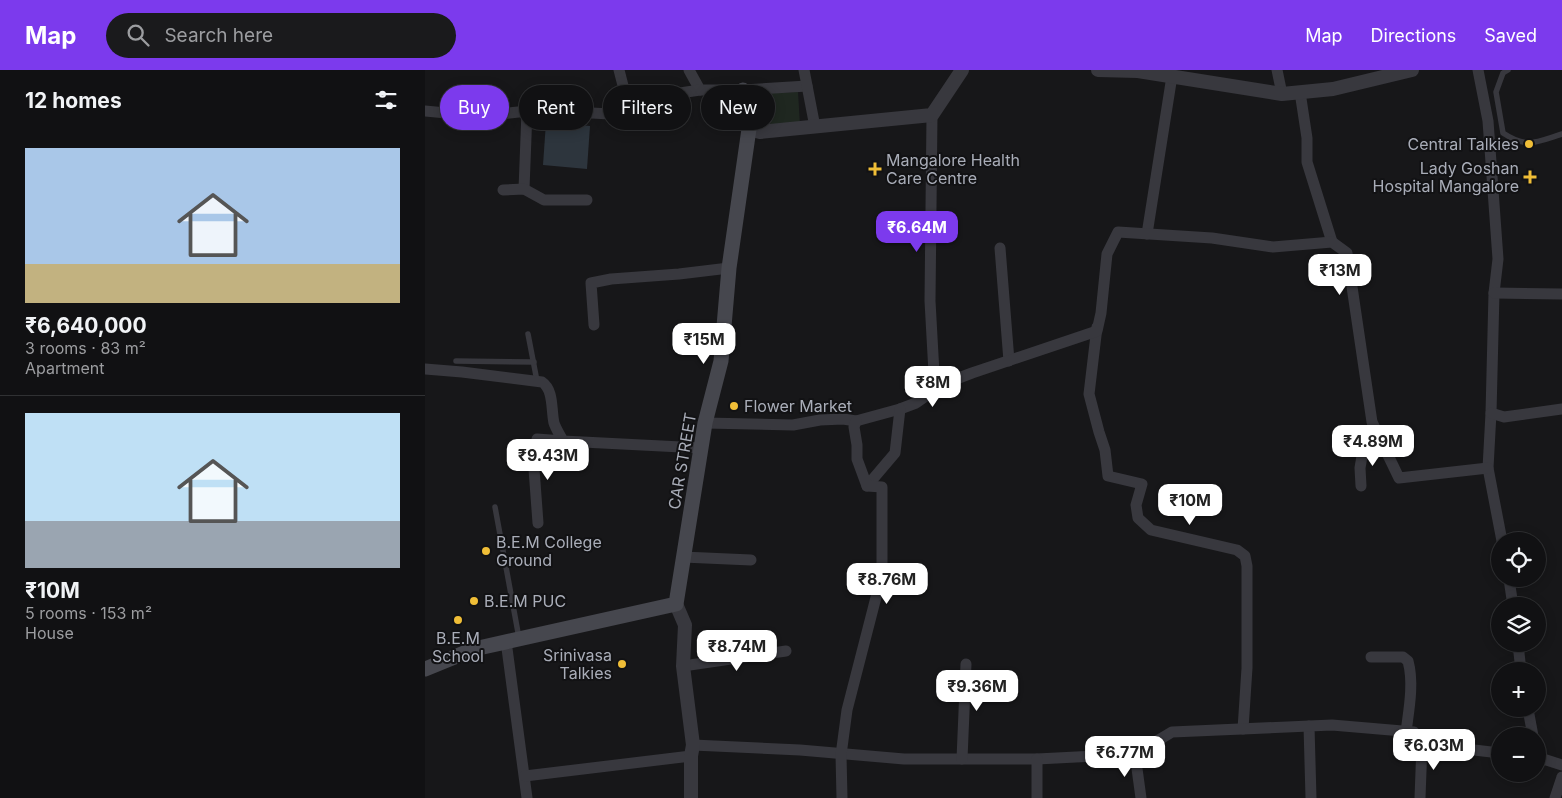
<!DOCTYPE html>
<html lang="en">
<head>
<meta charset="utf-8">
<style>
  body { margin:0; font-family:Inter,sans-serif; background:#1a1a1c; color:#f1f3f6; height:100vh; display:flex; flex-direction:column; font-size:19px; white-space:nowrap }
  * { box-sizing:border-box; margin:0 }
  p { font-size:16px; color:#9c9da0 }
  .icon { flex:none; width:28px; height:28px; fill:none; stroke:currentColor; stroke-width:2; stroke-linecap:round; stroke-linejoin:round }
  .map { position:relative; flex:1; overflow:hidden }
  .details { display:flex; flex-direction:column; background:#111113; width:425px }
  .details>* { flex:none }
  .banner { position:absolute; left:15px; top:15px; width:475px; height:45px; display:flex; gap:10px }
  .controls { position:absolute; left:1066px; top:462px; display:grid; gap:10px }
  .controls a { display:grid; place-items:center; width:55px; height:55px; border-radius:50%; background:#111113; box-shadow:0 2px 12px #0003,0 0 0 1px #303133; font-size:25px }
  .price { position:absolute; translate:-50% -42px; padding:0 11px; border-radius:10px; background:#fff; color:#222; font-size:16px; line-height:32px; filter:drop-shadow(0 1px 2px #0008) }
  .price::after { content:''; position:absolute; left:50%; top:30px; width:15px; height:11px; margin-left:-8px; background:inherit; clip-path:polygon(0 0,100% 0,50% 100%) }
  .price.active { background:#7c3aed; color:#fff }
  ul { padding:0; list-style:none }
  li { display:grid; align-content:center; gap:10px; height:265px; padding:0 25px }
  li+li { border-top:1px solid #303133 }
  li span { display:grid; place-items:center; height:155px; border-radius:0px; color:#555 }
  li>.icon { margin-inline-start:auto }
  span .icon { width:90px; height:90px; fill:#fffc; stroke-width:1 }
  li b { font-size:21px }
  h2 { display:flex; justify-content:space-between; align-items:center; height:60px; padding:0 25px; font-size:21px }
  .pill { padding:0 18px; border-radius:22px; background:#111113; box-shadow:0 2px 12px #0003,0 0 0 1px #303133; font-size:18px; line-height:45px }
  .pill.active { background:#7c3aed; color:#fff }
  header { display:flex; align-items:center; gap:30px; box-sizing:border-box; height:70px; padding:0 25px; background:#7c3aed; color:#fff }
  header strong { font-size:24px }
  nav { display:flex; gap:28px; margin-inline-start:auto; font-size:18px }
  .search { width:350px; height:45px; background:#1a1a1c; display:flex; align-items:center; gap:12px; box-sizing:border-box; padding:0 18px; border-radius:28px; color:#9c9da0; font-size:19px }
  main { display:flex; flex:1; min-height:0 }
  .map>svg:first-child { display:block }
  .green { fill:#1f2720 }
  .water { fill:#2d353d }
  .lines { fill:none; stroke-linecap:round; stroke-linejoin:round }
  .service { stroke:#38383e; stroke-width:5.5 }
  .minor { stroke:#38383e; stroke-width:11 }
  .tertiary { stroke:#38383e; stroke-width:14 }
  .secondary { stroke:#46474e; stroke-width:15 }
  .poi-dot { fill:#f0be37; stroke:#121214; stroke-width:2 }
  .labels { text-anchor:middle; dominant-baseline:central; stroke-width:4; stroke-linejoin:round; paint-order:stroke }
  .poi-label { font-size:16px; fill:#a9adb8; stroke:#121214; text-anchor:start }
  .street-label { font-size:16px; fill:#a9adb8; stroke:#121214 }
</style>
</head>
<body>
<header>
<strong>Map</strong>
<div class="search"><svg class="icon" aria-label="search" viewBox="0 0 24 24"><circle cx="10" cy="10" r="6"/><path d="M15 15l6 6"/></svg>Search here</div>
<nav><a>Map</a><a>Directions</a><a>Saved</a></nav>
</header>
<main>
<section class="details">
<h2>12 homes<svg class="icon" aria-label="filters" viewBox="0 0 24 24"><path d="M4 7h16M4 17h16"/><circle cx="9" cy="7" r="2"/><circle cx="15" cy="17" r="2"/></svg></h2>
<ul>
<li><span style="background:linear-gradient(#a9c7e8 75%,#c2b280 0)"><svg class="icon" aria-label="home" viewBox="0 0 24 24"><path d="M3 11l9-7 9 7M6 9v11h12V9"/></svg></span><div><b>₹6,640,000</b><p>3 rooms · 83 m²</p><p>Apartment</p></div></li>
<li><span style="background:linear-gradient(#bfe0f5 70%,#9aa5b1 0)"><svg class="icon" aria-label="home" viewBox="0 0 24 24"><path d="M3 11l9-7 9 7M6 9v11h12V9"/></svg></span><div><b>₹10M</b><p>5 rooms · 153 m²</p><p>House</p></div></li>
</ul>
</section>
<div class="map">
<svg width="1137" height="728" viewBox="0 0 1137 728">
  <rect width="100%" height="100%" fill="#171719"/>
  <!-- green -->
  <polygon class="green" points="373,22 375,55 325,57 324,24"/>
  <!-- water -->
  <polygon class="water" points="121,52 165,56 162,99 118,95"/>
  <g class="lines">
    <!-- service -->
    <g class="service">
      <path d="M 1083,0 L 1078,3 L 1071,22 L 1078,63 C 1102,79 1111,72 1137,64"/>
      <polyline points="103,264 112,311"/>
      <polyline points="31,291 109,292"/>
      <polyline points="70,437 94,568"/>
    </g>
    <!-- minor -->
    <g class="minor">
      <polyline points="194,0 204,39"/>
      <polyline points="264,0 275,20 318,20 382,16"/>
      <polyline points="379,0 390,57"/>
      <polyline points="852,0 857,24"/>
      <polyline points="1053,0 1063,51 1073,189 1069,223 1066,343 1063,398 1077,471"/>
      <polyline points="875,22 882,68 882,92 907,172"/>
      <polyline points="0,41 42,45 75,44 112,40 185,44 204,39 218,31 235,26 275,20"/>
      <polyline points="507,45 505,231 510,321"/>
      <polyline points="99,119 102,41"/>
      <polyline points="78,120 99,119 119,130 162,130"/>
      <polyline points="722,164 747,6"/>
      <polyline points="575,178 584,291"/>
      <polyline points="1069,223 1137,224"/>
      <polyline points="169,255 166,213 186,209 254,204 304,198"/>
      <polyline points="672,257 664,324 674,362 680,380 683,406 717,414 711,435 713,448 726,460 812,480 820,486 822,496 822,598 818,659"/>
      <path d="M 0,299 L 37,302 L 117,312 C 129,320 126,340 129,353 C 131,359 135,365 138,371 L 276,378"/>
      <polyline points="1066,343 1079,347 1137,339"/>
      <polyline points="280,353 368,355 395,350 418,349 431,351 475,339 491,333 518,314 547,303 672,261 676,243 682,184 693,162 787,168 848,177 907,172 922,183 947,352 974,408 1063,398"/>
      <polyline points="442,416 470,383 475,339"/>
      <polyline points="936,416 935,398 937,386 946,381 960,378"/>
      <polyline points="113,453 109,399 112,369 138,371"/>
      <polyline points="258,487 326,490"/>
      <polyline points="1084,509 1088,536"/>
      <polyline points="81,571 102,728"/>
      <polyline points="1093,574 1096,601"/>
      <path d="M 946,587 L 978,587 L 983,591 C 989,613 984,639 981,662"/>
      <polyline points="258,596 361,581"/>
      <polyline points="1103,639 1108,666"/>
      <polyline points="884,656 886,728"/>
      <polyline points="268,675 375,680 479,689 612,689 710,684 747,662 907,655 989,662 997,674 1075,683"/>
      <polyline points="710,684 716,728"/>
      <polyline points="1112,687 1137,695"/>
      <polyline points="537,689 541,594"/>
      <polyline points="100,706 266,686"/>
      <polyline points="417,728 416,685 422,640 457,504 457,417 442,416 432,389 432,375 429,357 431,351"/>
      <polyline points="612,728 612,689"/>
      <polyline points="995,728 997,674"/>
      <polyline points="1130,728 1137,707"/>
    </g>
    <!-- tertiary -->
    <g class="tertiary">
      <polyline points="673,0 713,1 857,24 908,19 987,0"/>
      <polyline points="324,59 335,62 507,45 537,0"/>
      <polyline points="251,534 260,555 258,596 268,675 266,686 266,728"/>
    </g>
    <!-- secondary -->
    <polyline class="secondary" points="0,599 49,579 251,534 280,353 296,291 304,198 324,59 319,37 318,20"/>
  </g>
  <!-- markers -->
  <g class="poi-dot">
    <circle cx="1104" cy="74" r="5"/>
    <path d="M447.5 91.5h5v5h5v5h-5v5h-5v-5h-5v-5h5z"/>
    <path d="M1102.5 99.5h5v5h5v5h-5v5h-5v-5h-5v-5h5z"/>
    <circle cx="309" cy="336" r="5"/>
    <circle cx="61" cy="481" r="5"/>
    <circle cx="49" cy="531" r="5"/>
    <circle cx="33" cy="550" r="5"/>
    <circle cx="197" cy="594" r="5"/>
  </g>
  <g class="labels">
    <!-- poi labels -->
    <g class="poi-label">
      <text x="1094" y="74" text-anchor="end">Central Talkies</text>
      <text x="461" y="90">Mangalore Health<tspan x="461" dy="18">Care Centre</tspan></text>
      <text x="1094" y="98" text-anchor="end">Lady Goshan<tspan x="1094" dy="18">Hospital Mangalore</tspan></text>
      <text x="319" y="336">Flower Market</text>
      <text x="71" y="472">B.E.M College<tspan x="71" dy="18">Ground</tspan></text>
      <text x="59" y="531">B.E.M PUC</text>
      <text x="33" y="568" text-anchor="middle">B.E.M<tspan x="33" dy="18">School</tspan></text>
      <text x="187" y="585" text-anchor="end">Srinivasa<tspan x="187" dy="18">Talkies</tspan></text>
    </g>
    <!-- street labels -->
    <g class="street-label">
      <text transform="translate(257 391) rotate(-80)">CAR STREET</text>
    </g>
  </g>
</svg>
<div class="controls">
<a><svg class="icon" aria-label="locate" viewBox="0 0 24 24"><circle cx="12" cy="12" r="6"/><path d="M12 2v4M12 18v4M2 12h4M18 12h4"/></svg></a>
<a><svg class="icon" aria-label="layers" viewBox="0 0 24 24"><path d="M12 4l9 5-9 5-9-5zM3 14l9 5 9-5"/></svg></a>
<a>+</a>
<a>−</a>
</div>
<b class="price active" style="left:492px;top:183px">₹6.64M</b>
<b class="price" style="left:915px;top:226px">₹13M</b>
<b class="price" style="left:279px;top:295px">₹15M</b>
<b class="price" style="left:508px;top:338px">₹8M</b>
<b class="price" style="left:948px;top:397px">₹4.89M</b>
<b class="price" style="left:123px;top:411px">₹9.43M</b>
<b class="price" style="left:765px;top:456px">₹10M</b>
<b class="price" style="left:462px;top:535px">₹8.76M</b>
<b class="price" style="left:312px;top:602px">₹8.74M</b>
<b class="price" style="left:552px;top:642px">₹9.36M</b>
<b class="price" style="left:1009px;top:701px">₹6.03M</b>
<b class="price" style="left:700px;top:708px">₹6.77M</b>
<div class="banner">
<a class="pill active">Buy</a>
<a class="pill">Rent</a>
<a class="pill">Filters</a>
<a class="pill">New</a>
</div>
</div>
</main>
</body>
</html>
